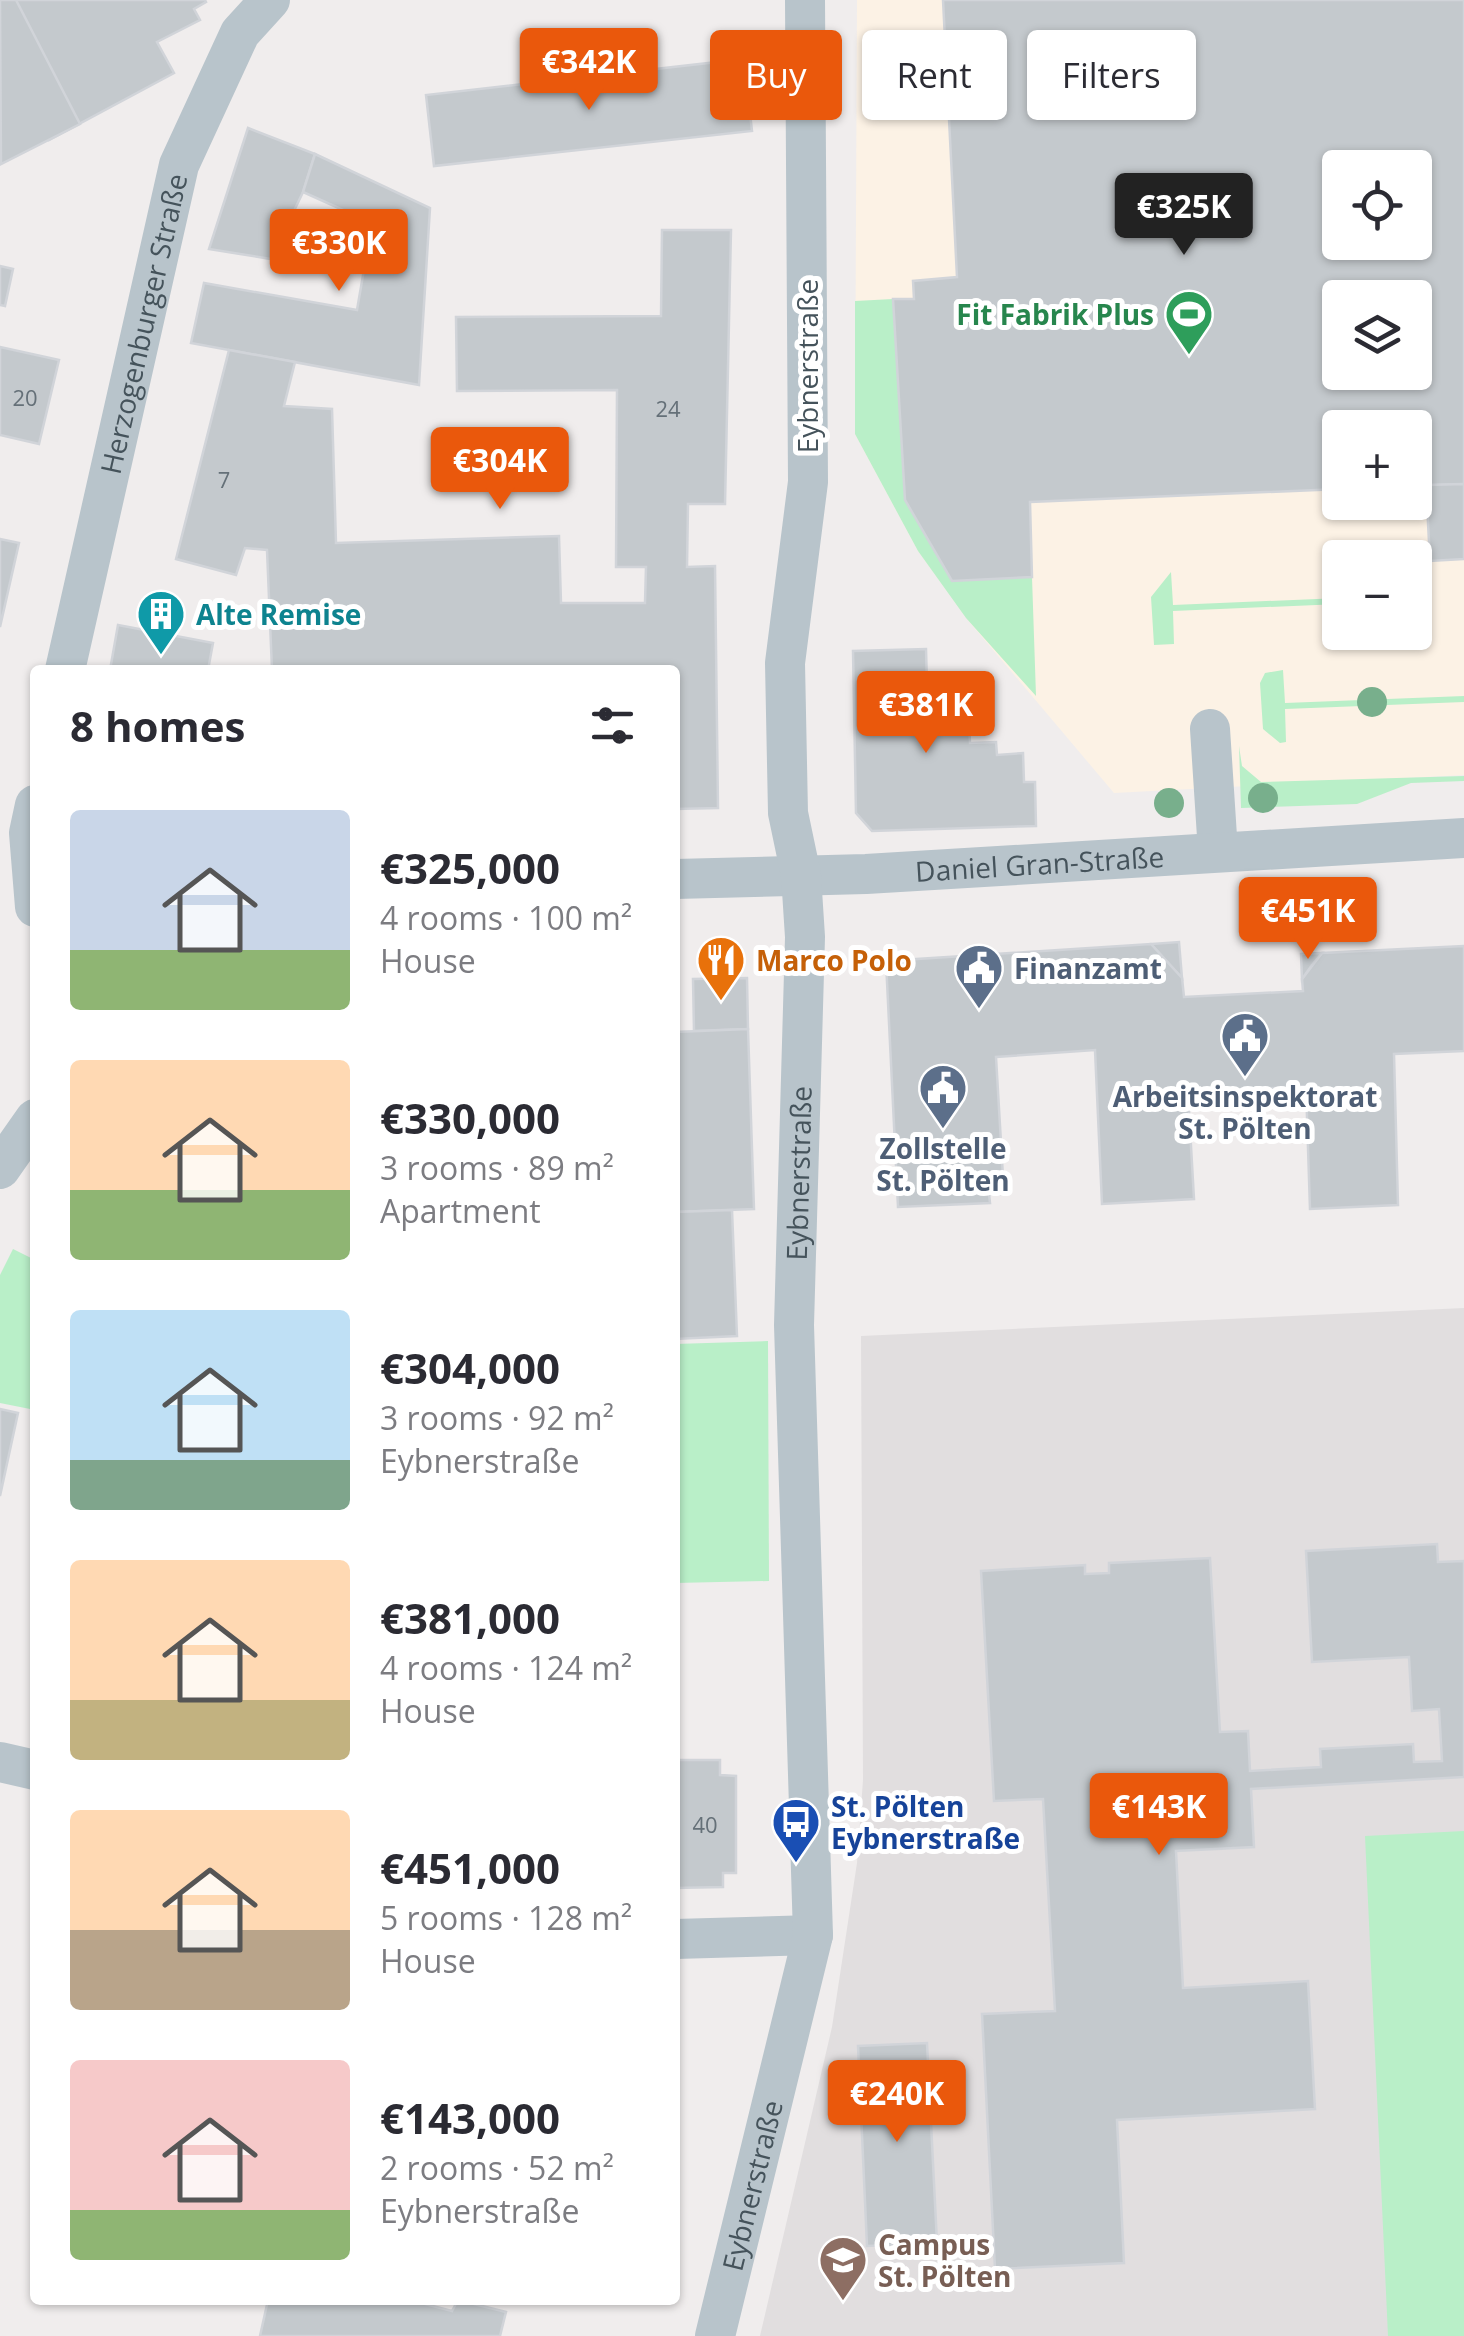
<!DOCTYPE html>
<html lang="en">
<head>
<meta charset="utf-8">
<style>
  body { margin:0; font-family:"Open Sans",sans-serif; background:#f7f7f7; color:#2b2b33; height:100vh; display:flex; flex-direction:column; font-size:38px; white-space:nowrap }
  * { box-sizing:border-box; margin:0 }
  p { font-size:32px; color:#7c7c81 }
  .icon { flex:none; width:55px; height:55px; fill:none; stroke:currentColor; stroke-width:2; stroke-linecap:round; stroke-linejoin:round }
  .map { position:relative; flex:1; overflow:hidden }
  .side { position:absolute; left:30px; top:665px; width:650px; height:1640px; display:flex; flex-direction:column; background:#fff; border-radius:10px; box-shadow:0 2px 8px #0004 }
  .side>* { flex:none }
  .banner { position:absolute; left:710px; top:30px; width:602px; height:90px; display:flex; gap:20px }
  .fabs { position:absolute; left:1322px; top:150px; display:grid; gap:20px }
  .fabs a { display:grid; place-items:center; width:110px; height:110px; border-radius:10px; background:#fff; box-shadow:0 2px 8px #0004; font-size:50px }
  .price { position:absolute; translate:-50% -85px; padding:0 22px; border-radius:10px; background:#ea580c; color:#fff; font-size:32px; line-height:65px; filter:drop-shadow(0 2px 5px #0008) }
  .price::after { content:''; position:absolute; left:50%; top:60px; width:30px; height:22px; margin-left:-15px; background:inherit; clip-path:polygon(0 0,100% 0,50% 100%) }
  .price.selected { background:#222; color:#fff }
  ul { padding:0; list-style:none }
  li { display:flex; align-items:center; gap:30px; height:250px; padding:0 40px }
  li span { display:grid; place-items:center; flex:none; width:280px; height:200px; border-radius:10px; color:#555 }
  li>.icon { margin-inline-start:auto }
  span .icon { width:120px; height:120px; fill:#fffc; stroke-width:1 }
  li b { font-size:42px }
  h2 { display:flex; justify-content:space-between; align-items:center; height:120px; padding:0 40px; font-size:42px }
  .pill { padding:0 35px; border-radius:10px; background:#fff; box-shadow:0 2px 8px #0004; font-size:35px; line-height:90px }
  .pill.selected { background:#ea580c; color:#fff }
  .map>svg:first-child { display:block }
  .commercial { fill:#fcf2e5; fill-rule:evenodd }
  .education { fill:#e1dedf }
  .green { fill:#b9efc8 }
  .building { fill:#c4c9cd; stroke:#d1d4d9; stroke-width:2.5; fill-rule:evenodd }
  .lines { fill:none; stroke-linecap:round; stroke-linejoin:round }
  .minor { stroke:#b8c4cb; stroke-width:40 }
  .tree { fill:#78af8c }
  .labels { text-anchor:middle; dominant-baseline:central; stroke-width:10; stroke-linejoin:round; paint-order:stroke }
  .number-label { font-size:22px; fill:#657078 }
  .leisure-label { font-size:28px; font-weight:bold; fill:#27864d; stroke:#fff; text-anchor:end }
  .street-label { font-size:28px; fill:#45535b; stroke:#fff }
  .culture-label { font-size:28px; font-weight:bold; fill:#0d838f; stroke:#fff; text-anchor:start }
  .food-label { font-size:28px; font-weight:bold; fill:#c56008; stroke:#fff; text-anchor:start }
  .service-label { font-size:28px; font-weight:bold; fill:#4e5e75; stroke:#fff }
  .transit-label { font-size:28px; font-weight:bold; fill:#164399; stroke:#fff; text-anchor:start }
  .education-label { font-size:28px; font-weight:bold; fill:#785e54; stroke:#fff; text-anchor:start }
</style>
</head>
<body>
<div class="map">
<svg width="1464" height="2336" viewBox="0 0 1464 2336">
  <rect width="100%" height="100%" fill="#f0eded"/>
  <!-- commercial -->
  <path class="commercial" d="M 857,0 L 1464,0 L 1464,775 L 1114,793 L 966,618 L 918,551 L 855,434 ZM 1340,168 L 1415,168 L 1415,242 L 1340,242 ZM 1340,298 L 1415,298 L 1415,372 L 1340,372 ZM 1340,428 L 1415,428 L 1415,502 L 1340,502 ZM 1340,558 L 1415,558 L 1415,632 L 1340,632 Z"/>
  <!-- education -->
  <polygon class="education" points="1464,1308 1464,2336 760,2336 832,2027 857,1863 863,1780 861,1336"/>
  <!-- green -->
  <g class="green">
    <polygon points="893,299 905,500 952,581 1032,577 1036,696 966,618 918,551 855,434 855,301"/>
    <polygon points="1171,572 1173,605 1340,598 1340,604 1173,611 1174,644 1154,645 1151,597"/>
    <polygon points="1283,670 1285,703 1464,696 1464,702 1285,709 1286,742 1280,743 1263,729 1260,683 1265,673"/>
    <polygon points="1239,746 1242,766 1261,782 1464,776 1464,781 1411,783 1357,804 1241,808"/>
    <polygon points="13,1249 35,1260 35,1410 0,1403 0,1275"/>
    <polygon points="768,1341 769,1581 675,1583 675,1344"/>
    <polygon points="1464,1831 1464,2336 1388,2336 1365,1836"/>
  </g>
  <!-- building -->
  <g class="building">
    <polygon points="0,0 205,0 206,2 194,9 200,20 157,42 174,73 49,140 0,44"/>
    <polygon points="0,0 16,0 80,124 1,164"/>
    <path d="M 943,0 L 1464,0 L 1464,484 L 1415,486 L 1415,428 L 1340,428 L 1340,489 L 1030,502 L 1032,577 L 952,581 L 905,500 L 893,299 L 914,299 L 913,281 L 957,277 ZM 1340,168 L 1415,168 L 1415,242 L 1340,242 ZM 1340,298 L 1415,298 L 1415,372 L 1340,372 Z"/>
    <polygon points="744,59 752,131 434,166 426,95"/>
    <polygon points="248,128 315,154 303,192 271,259 209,249"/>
    <polygon points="315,154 430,208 419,385 191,343 204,283 357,310 372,223 303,192"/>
    <polygon points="662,230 731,230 725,504 688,504 687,567 715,566 718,808 675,809 675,670 272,670 267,550 245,548 236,575 176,559 229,350 295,362 284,406 332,409 336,543 559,536 561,603 645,603 646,567 616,567 617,390 457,391 456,317 661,316"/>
    <polygon points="0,266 13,269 5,306 0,305"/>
    <polygon points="0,347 59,360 39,444 0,435"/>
    <polygon points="1464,484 1464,559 1430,561 1426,485"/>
    <polygon points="0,539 19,543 0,627"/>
    <polygon points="118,625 213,643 208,670 110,670"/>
    <polygon points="926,649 927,684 943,683 944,722 969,721 970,743 996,742 997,755 1023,753 1024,782 1035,782 1036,826 872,831 856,813 853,651"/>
    <polygon points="1179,942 1182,978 1151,944"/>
    <polygon points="1151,944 1182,978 1184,997 1303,991 1302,979 1322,953 1464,946 1464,1051 1394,1054 1398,1205 1310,1209 1306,1086 1188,1093 1194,1199 1102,1204 1095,1050 996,1057 1004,1194 989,1194 990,1203 898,1207 886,961"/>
    <polygon points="1322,953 1312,965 1302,979 1301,954"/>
    <polygon points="747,978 748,1029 694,1031 693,979"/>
    <polygon points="748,1029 754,1209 675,1212 675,1032"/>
    <polygon points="732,1210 737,1336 675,1339 675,1212"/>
    <polygon points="0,1409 18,1413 0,1496"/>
    <polygon points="1437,1544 1438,1562 1464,1561 1464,1777 1251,1789 1254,1847 1176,1851 1183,1988 1308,1981 1315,2109 1117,2120 1124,2263 995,2269 982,2014 1055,2011 1043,1799 994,1801 981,1571 1085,1565 1085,1574 1109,1573 1109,1563 1210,1558 1220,1732 1248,1731 1250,1771 1321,1767 1320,1749 1413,1744 1414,1762 1442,1761 1439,1709 1412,1711 1409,1657 1312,1662 1306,1551"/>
    <polygon points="675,1760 720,1760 720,1775 736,1776 736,1873 723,1873 723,1887 675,1888"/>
    <polygon points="927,2043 937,2243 867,2246 858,2046"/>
    <polygon points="268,2300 410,2300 452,2311 458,2300 506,2312 500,2336 260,2336"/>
  </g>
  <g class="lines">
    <!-- minor -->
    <g class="minor">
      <path id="s1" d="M 65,670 L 179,165 L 240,33 L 270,0"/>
      <polyline points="1210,729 1218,852"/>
      <polyline points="35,805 29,833 35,907"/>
      <path id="s2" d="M 675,879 L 866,874 L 1464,838"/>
      <polyline points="0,1169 35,1119"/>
      <polyline points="0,1762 35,1770"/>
      <polyline points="675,1939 813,1935"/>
      <path id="s3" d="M 715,2336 L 813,1935 L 794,1325 L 805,937 L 801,875 L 788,813 L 785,663 L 808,482 L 805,0"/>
    </g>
  </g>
  <!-- trees -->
  <g class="tree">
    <circle cx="1372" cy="702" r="15"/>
    <circle cx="1263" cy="798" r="15"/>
    <circle cx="1169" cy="803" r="15"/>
    <circle cx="1348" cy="924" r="15"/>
  </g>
  <!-- icons -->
  <defs>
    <g id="stadium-pin" transform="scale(2.5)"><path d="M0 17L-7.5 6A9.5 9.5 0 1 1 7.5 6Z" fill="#2e9e5b" stroke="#fff"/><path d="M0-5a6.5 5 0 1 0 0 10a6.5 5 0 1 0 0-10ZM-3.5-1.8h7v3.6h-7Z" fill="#fff"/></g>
    <g id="building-pin" transform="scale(2.5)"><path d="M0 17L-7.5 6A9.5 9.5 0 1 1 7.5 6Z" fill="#0f9aa8" stroke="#fff"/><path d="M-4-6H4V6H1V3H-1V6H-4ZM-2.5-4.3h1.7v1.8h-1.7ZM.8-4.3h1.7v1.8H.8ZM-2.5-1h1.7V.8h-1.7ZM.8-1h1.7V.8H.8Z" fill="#fff"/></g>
    <g id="restaurant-pin" transform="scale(2.5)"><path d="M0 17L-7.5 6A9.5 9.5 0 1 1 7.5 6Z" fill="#e8710a" stroke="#fff"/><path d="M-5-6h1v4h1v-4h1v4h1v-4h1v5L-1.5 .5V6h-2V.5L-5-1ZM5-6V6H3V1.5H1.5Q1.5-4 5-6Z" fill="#fff"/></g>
    <g id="civic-pin" transform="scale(2.5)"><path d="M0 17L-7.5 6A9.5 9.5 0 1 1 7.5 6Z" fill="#5c6f8a" stroke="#fff"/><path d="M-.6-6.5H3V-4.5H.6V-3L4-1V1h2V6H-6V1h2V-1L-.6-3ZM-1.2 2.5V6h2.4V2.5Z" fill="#fff"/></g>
    <g id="bus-pin" transform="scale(2.5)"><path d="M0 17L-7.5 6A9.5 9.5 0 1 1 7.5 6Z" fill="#1a4fb4" stroke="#fff"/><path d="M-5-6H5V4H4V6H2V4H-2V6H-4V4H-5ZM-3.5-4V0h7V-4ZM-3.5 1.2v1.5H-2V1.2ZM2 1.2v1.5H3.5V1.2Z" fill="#fff"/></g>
    <g id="university-pin" transform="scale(2.5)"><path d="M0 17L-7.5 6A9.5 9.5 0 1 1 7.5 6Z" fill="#8d6e63" stroke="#fff"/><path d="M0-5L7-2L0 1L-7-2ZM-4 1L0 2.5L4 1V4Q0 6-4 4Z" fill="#fff"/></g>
  </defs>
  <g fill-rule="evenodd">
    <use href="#stadium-pin" x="1189" y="314"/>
    <use href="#building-pin" x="161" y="614"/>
    <use href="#restaurant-pin" x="721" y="960"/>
    <use href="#civic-pin" x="979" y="968"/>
    <use href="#civic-pin" x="1245" y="1036"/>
    <use href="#civic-pin" x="943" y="1088"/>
    <use href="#bus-pin" x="796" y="1822"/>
    <use href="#university-pin" x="843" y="2260"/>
  </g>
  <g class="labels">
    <!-- number labels -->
    <g class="number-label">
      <text x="25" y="397">20</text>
      <text x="668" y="408">24</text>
      <text x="224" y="479">7</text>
      <text x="705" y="1824">40</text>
    </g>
    <!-- leisure labels -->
    <g class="leisure-label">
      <text x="1154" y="314">Fit Fabrik Plus</text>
    </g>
    <!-- street labels -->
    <g class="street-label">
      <text stroke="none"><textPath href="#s1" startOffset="355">Herzogenburger Straße</textPath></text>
      <text transform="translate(807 366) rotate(-90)">Eybnerstraße</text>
      <text stroke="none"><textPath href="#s2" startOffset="365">Daniel Gran-Straße</textPath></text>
      <text stroke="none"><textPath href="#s3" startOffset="1175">Eybnerstraße</textPath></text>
      <text stroke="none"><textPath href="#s3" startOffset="155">Eybnerstraße</textPath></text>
    </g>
    <!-- culture labels -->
    <g class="culture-label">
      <text x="196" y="614">Alte Remise</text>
    </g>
    <!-- food labels -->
    <g class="food-label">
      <text x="756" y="960">Marco Polo</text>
    </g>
    <!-- service labels -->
    <g class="service-label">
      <text x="1014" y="968" text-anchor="start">Finanzamt</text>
      <text x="1245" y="1096">Arbeitsinspektorat<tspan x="1245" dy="32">St. Pölten</tspan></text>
      <text x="943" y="1148">Zollstelle<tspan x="943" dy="32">St. Pölten</tspan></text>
    </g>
    <!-- transit labels -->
    <g class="transit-label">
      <text x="831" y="1806">St. Pölten<tspan x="831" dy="32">Eybnerstraße</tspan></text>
    </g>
    <!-- education labels -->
    <g class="education-label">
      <text x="878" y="2244">Campus<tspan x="878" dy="32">St. Pölten</tspan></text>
    </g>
  </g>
</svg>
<div class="fabs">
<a><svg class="icon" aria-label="locate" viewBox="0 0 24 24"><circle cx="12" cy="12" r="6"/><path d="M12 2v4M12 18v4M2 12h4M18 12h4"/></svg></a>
<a><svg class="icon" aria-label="layers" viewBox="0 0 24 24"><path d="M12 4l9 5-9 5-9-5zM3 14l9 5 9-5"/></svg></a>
<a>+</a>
<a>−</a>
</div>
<b class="price" style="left:589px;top:113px">€342K</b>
<b class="price selected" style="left:1184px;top:258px">€325K</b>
<b class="price" style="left:339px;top:294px">€330K</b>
<b class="price" style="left:500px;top:512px">€304K</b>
<b class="price" style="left:926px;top:756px">€381K</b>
<b class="price" style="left:1308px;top:962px">€451K</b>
<b class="price" style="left:1159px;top:1858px">€143K</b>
<b class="price" style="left:897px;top:2145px">€240K</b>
<div class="banner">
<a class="pill selected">Buy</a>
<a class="pill">Rent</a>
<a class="pill">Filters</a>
</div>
<section class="side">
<h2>8 homes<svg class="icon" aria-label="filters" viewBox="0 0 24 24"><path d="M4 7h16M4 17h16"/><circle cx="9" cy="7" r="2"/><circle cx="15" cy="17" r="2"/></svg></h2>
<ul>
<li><span style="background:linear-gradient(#c9d6e8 70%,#8fb573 0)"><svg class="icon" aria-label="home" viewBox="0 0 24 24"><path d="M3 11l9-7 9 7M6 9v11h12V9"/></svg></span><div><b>€325,000</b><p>4 rooms · 100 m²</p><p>House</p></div></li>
<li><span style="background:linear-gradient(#ffd9b3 65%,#8fb573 0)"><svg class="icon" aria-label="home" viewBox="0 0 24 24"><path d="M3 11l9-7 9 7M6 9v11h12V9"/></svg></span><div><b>€330,000</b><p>3 rooms · 89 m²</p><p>Apartment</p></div></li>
<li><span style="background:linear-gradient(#bfe0f5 75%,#7fa58c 0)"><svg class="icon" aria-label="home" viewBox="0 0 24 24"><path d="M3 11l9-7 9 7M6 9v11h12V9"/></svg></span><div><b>€304,000</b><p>3 rooms · 92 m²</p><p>Eybnerstraße</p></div></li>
<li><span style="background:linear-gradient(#ffd9b3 70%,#c2b280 0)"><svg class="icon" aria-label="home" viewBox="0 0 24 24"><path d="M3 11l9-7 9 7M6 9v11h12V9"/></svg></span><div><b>€381,000</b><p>4 rooms · 124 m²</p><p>House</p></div></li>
<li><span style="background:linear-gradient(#ffd9b3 60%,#b9a48a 0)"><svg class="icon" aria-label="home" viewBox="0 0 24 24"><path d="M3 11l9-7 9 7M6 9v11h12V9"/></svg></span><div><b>€451,000</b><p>5 rooms · 128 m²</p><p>House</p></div></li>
<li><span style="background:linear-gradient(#f6c9c9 75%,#8fb573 0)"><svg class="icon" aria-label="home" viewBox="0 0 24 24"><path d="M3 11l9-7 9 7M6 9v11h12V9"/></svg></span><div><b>€143,000</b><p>2 rooms · 52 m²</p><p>Eybnerstraße</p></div></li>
</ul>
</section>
</div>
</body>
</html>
